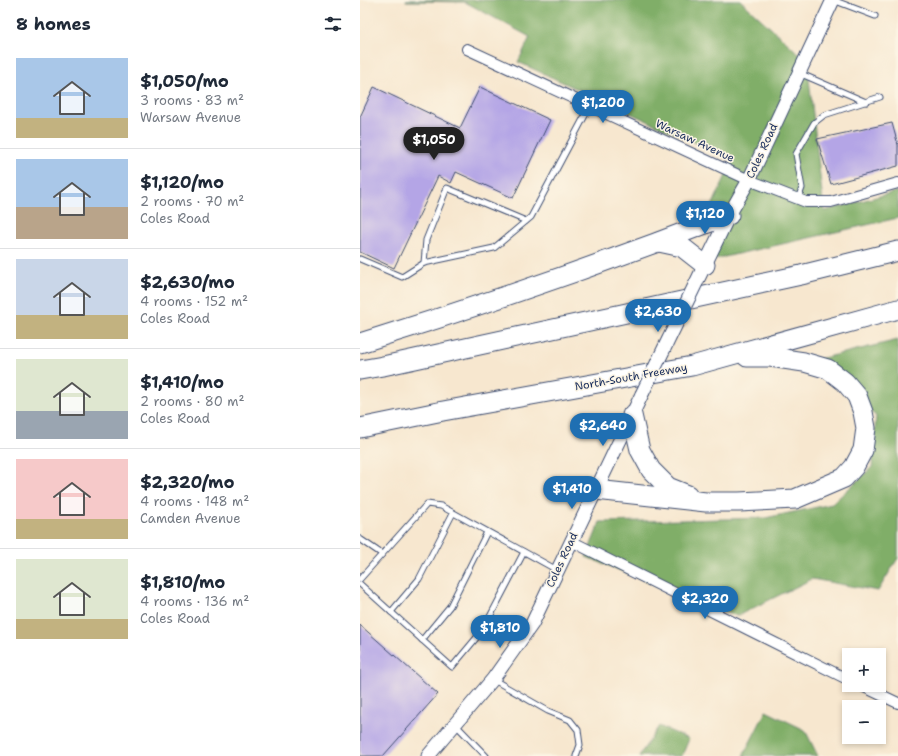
<!DOCTYPE html>
<html lang="en">
<head>
<meta charset="utf-8">
<style>
  body { margin:0; font-family:"Shantell Sans",sans-serif; background:#f6f6f7; color:#1f2937; height:100vh; display:flex; flex-direction:column; font-size:15px; white-space:nowrap }
  * { box-sizing:border-box; margin:0 }
  p { font-size:13px; color:#747a83 }
  .icon { flex:none; width:22px; height:22px; fill:none; stroke:currentColor; stroke-width:2; stroke-linecap:round; stroke-linejoin:round }
  .map { position:relative; flex:1; overflow:hidden }
  .details { display:flex; flex-direction:column; background:#fff; width:360px }
  .details>* { flex:none }
  .controls { position:absolute; left:482px; top:648px; display:grid; gap:8px }
  .controls a { display:grid; place-items:center; width:44px; height:44px; border-radius:0px; background:#fff; box-shadow:0 2px 6px #0003; font-size:20px }
  .price { position:absolute; translate:-50% -34px; padding:0 9px; border-radius:14px; background:#1f6fb2; color:#fff; font-size:13px; line-height:26px; filter:drop-shadow(0 1px 2px #0008) }
  .price::after { content:''; position:absolute; left:50%; top:24px; width:12px; height:9px; margin-left:-6px; background:inherit; clip-path:polygon(0 0,100% 0,50% 100%) }
  .price.on { background:#222; color:#fff }
  ul { padding:0; list-style:none }
  li { display:flex; align-items:center; gap:12px; height:100px; padding:0 16px }
  li+li { border-top:1px solid #e0e1e3 }
  li span { display:grid; place-items:center; flex:none; width:112px; height:80px; border-radius:0px; color:#555 }
  li>.icon { margin-inline-start:auto }
  span .icon { width:48px; height:48px; fill:#fffc; stroke-width:1 }
  li b { font-size:17px }
  h2 { display:flex; justify-content:space-between; align-items:center; height:48px; padding:0 16px; font-size:17px }
  main { display:flex; flex:1; min-height:0 }
  .map>svg:first-child { display:block }
  .forest { fill:#80ae67; stroke:#4e6e62 }
  .building { fill:#b4a5e6 }
  .lines { fill:none; stroke-linecap:round; stroke-linejoin:round }
  .service-casing { stroke:#3c4b6f; stroke-width:7 }
  .minor-casing { stroke:#3c4b6f; stroke-width:12 }
  .tertiary-casing { stroke:#3c4b6f; stroke-width:15 }
  .motorway-casing { stroke:#3c4b6f; stroke-width:21 }
  .service { stroke:#fff; stroke-width:5 }
  .minor { stroke:#fff; stroke-width:10 }
  .tertiary { stroke:#fff; stroke-width:13 }
  .motorway { stroke:#fff; stroke-width:19 }
  .tertiary-bridge-casing { stroke:#3c4b6f; stroke-width:15; stroke-linecap:butt }
  .tertiary-bridge { stroke:#fff; stroke-width:13 }
  .labels { text-anchor:middle; dominant-baseline:central; stroke-width:3; stroke-linejoin:round; paint-order:stroke }
  .street-label { font-size:11px; fill:#1b2f5e; stroke:#fcf5e5 }
</style>
</head>
<body>
<main>
<section class="details">
<h2>8 homes<svg class="icon" aria-label="filters" viewBox="0 0 24 24"><path d="M4 7h16M4 17h16"/><circle cx="9" cy="7" r="2"/><circle cx="15" cy="17" r="2"/></svg></h2>
<ul>
<li><span style="background:linear-gradient(#a9c7e8 75%,#c2b280 0)"><svg class="icon" aria-label="home" viewBox="0 0 24 24"><path d="M3 11l9-7 9 7M6 9v11h12V9"/></svg></span><div><b>$1,050/mo</b><p>3 rooms · 83 m²</p><p>Warsaw Avenue</p></div></li>
<li><span style="background:linear-gradient(#a9c7e8 60%,#b9a48a 0)"><svg class="icon" aria-label="home" viewBox="0 0 24 24"><path d="M3 11l9-7 9 7M6 9v11h12V9"/></svg></span><div><b>$1,120/mo</b><p>2 rooms · 70 m²</p><p>Coles Road</p></div></li>
<li><span style="background:linear-gradient(#c9d6e8 70%,#c2b280 0)"><svg class="icon" aria-label="home" viewBox="0 0 24 24"><path d="M3 11l9-7 9 7M6 9v11h12V9"/></svg></span><div><b>$2,630/mo</b><p>4 rooms · 152 m²</p><p>Coles Road</p></div></li>
<li><span style="background:linear-gradient(#dfe7d0 65%,#9aa5b1 0)"><svg class="icon" aria-label="home" viewBox="0 0 24 24"><path d="M3 11l9-7 9 7M6 9v11h12V9"/></svg></span><div><b>$1,410/mo</b><p>2 rooms · 80 m²</p><p>Coles Road</p></div></li>
<li><span style="background:linear-gradient(#f6c9c9 75%,#c2b280 0)"><svg class="icon" aria-label="home" viewBox="0 0 24 24"><path d="M3 11l9-7 9 7M6 9v11h12V9"/></svg></span><div><b>$2,320/mo</b><p>4 rooms · 148 m²</p><p>Camden Avenue</p></div></li>
<li><span style="background:linear-gradient(#dfe7d0 75%,#c2b280 0)"><svg class="icon" aria-label="home" viewBox="0 0 24 24"><path d="M3 11l9-7 9 7M6 9v11h12V9"/></svg></span><div><b>$1,810/mo</b><p>4 rooms · 136 m²</p><p>Coles Road</p></div></li>
</ul>
</section>
<div class="map">
<svg width="538" height="756" viewBox="0 0 538 756">
  <rect width="100%" height="100%" fill="#fcf5e5"/>
  <filter id="ink" filterUnits="userSpaceOnUse"><feTurbulence type="fractalNoise" baseFrequency=".025" numOctaves="2"/><feDisplacementMap in="SourceGraphic" scale="8" xChannelSelector="R" yChannelSelector="G"/><feConvolveMatrix kernelMatrix="1 2 1 2 8 2 1 2 1" color-interpolation-filters="sRGB"/></filter>
  <filter id="wash" filterUnits="userSpaceOnUse"><feTurbulence type="fractalNoise" baseFrequency=".012" numOctaves="4" result="noise"/><feDisplacementMap in="SourceGraphic" scale="16" xChannelSelector="R" yChannelSelector="G"/><feGaussianBlur stdDeviation="0.9" result="paint"/><feColorMatrix in="noise" values="0 0 0 0 0 0 0 0 0 0 0 0 0 0 0 0 0 1.4 0 .05"/><feComposite in="paint" operator="in"/></filter>
  <g filter="url(#wash)">
    <rect width="100%" height="100%" fill="#f7e7cf"/>
    <!-- forest -->
    <g class="forest">
      <polygon points="46,0 380,0 447,61 464,211 538,191 538,218 351,260 360,240 347,217 373,160 158,62 170,37 105,2 46,1"/>
      <polygon points="538,340 538,558 518,591 452,579 377,616 226,557 240,522 405,518 472,504 512,467 516,416 446,362"/>
      <polygon points="406,711 445,730 458,756 383,756"/>
      <polygon points="299,726 329,739 322,756 279,756"/>
    </g>
    <g id="blocks">
      <!-- building -->
      <g class="building">
        <polygon points="14,87 100,128 120,87 190,120 153,198 96,172 91,183 78,176 34,268 0,252 0,117"/>
        <polygon points="532,123 538,145 538,166 471,184 457,139"/>
        <polygon points="0,625 78,694 23,756 0,756"/>
      </g>
    </g>
  </g>
  <g filter="url(#ink)">
    <use href="#blocks" fill-opacity="0" stroke="#3c4b6f" stroke-width="1"/>
    <g class="lines">
      <!-- service casing -->
      <g class="service-casing">
        <g id="service">
          <polyline points="473,0 515,16"/>
          <polyline points="439,73 506,102"/>
          <polyline points="438,199 442,188 436,154 454,123 464,115 520,97"/>
          <polyline points="0,259 42,277 64,263 134,248 171,217 230,106"/>
          <polyline points="64,263 66,240 87,188 166,221"/>
          <polyline points="0,539 22,554"/>
          <polyline points="0,579 67,504 81,506 197,570"/>
          <polyline points="0,584 92,667 123,630 164,552"/>
          <polyline points="31,612 59,579 93,513"/>
          <polyline points="62,640 90,606 127,532"/>
          <polyline points="134,680 188,711 210,720 218,730 220,745 216,756"/>
          <polyline points="96,725 126,756"/>
        </g>
      </g>
      <!-- minor casing -->
      <g class="minor-casing">
        <g id="minor">
          <polyline points="107,49 389,180 446,202 471,202 538,183"/>
          <polyline points="211,541 489,680"/>
          <polyline points="500,685 538,703"/>
        </g>
      </g>
      <!-- tertiary casing -->
      <g class="tertiary-casing">
        <g id="tertiary">
          <polyline points="336,283 369,215 389,180 473,0"/>
          <polyline points="68,756 133,679 172,624 282,394"/>
        </g>
      </g>
      <!-- motorway casing -->
      <g class="motorway-casing">
        <g id="motorway">
          <polyline points="299,242 322,247 345,265"/>
          <path d="M 0,343 C 124,305 248,262 369,215"/>
          <polyline points="0,370 23,366 441,275 538,251"/>
          <polyline points="272,415 280,450 291,470 308,487 328,495"/>
          <polyline points="0,428 83,411 332,366 538,309"/>
          <polyline points="236,490 346,502 379,502 435,499 484,478 494,467 503,450 506,428 503,412 497,396 485,382 468,369 444,362 410,357 387,357"/>
        </g>
      </g>
      <!-- service -->
      <use href="#service" class="service"/>
      <!-- minor -->
      <use href="#minor" class="minor"/>
      <!-- tertiary -->
      <use href="#tertiary" class="tertiary"/>
      <!-- motorway -->
      <use href="#motorway" class="motorway"/>
      <!-- tertiary-bridge casing -->
      <g class="tertiary-bridge-casing">
        <polyline id="tertiary-bridge" points="282,394 336,283"/>
      </g>
      <!-- tertiary-bridge -->
      <use href="#tertiary-bridge" class="tertiary-bridge"/>
    </g>
  </g>
  <g class="labels">
    <!-- street labels -->
    <g class="street-label">
      <text transform="translate(335 141) rotate(25)">Warsaw Avenue</text>
      <text transform="translate(402 151) rotate(-65)">Coles Road</text>
      <text transform="translate(271 377) rotate(-10)">North-South Freeway</text>
      <text transform="translate(202 560) rotate(-65)">Coles Road</text>
    </g>
  </g>
</svg>
<div class="controls">
<a>+</a>
<a>−</a>
</div>
<b class="price" style="left:243px;top:124px">$1,200</b>
<b class="price on" style="left:74px;top:161px">$1,050</b>
<b class="price" style="left:345px;top:235px">$1,120</b>
<b class="price" style="left:298px;top:333px">$2,630</b>
<b class="price" style="left:243px;top:447px">$2,640</b>
<b class="price" style="left:212px;top:510px">$1,410</b>
<b class="price" style="left:345px;top:620px">$2,320</b>
<b class="price" style="left:140px;top:649px">$1,810</b>
</div>
</main>
</body>
</html>
